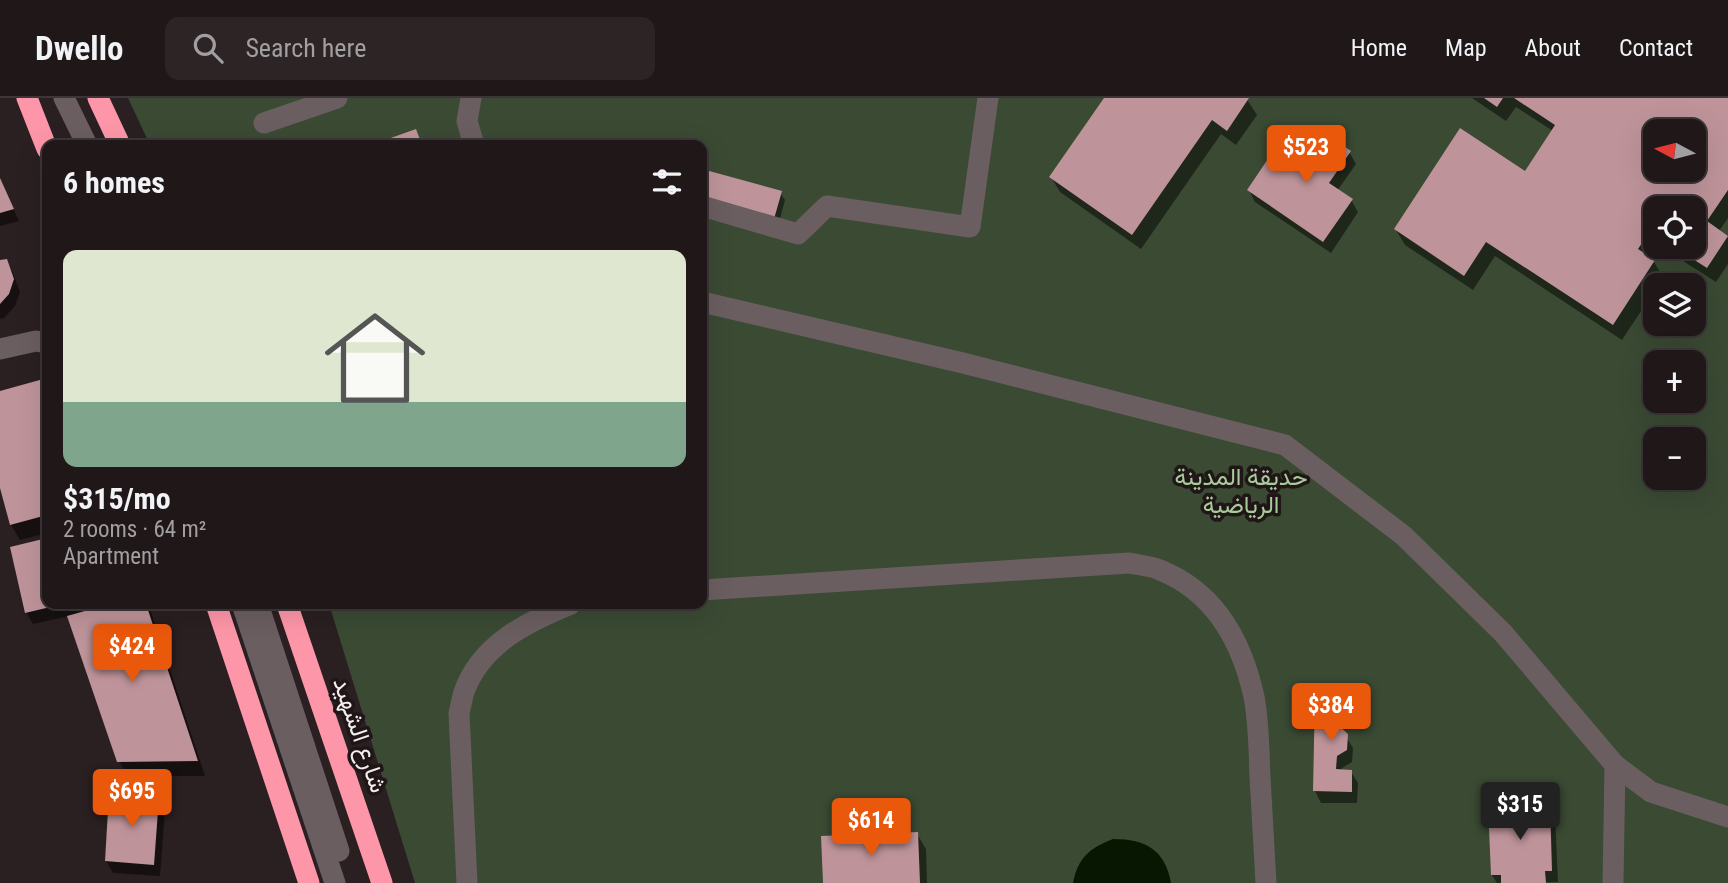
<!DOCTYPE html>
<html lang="en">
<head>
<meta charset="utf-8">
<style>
  body { margin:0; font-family:"Roboto Condensed",Vazirmatn,sans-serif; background:#2d2426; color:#f1f3f6; height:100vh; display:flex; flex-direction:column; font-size:26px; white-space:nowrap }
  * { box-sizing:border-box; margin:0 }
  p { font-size:23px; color:#a29fa2 }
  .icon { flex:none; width:38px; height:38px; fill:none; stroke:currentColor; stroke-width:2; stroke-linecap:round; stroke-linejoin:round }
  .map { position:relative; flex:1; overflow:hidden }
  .details { position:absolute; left:42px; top:42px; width:665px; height:469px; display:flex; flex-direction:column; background:#201719; border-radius:14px; box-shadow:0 7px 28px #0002,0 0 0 2px #3d3638 }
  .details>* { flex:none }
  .needle { width:46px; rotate:277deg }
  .controls { position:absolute; left:1643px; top:21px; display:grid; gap:14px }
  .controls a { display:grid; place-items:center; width:63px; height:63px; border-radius:14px; background:#201719; box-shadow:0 7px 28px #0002,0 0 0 2px #3d3638; font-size:35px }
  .price { position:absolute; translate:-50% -60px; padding:0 16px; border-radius:7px; background:#ea580c; color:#fff; font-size:23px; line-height:46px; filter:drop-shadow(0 2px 4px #0008) }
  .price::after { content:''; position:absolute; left:50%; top:42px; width:21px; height:16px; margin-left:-10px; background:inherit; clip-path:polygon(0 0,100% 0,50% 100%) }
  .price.current { background:#222; color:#fff }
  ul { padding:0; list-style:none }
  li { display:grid; align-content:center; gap:14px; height:371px; padding:0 21px }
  li span { display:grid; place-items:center; height:217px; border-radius:14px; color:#555 }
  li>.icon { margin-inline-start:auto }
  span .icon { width:126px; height:126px; fill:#fffc; stroke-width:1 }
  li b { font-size:30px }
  h2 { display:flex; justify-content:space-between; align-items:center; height:84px; padding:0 21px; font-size:30px }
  header { display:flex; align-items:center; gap:42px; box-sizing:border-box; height:98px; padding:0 35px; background:#201719; border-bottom:2px solid #3d3638 }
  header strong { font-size:33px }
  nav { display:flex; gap:38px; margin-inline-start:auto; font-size:24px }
  .search { width:490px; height:63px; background:#2d2426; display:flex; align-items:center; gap:18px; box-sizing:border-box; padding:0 24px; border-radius:14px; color:#a29fa2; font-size:26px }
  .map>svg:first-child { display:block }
  .green { fill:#3a4a33; fill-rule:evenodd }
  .water { fill:#071701 }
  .shadow { fill:#0007; fill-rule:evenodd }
  .building { fill:#be949a; fill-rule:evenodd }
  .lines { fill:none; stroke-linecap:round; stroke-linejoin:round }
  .minor { stroke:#6b5e60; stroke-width:21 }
  .highway { stroke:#fe96a9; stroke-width:21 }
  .labels { text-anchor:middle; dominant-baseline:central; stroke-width:7; stroke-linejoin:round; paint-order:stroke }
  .park-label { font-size:24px; fill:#a8cc99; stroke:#201618 }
  .street-label { font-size:24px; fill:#f5eeee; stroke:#201618 }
</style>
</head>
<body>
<header>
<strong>Dwello</strong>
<div class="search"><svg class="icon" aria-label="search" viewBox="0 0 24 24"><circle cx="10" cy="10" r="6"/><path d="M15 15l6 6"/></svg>Search here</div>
<nav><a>Home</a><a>Map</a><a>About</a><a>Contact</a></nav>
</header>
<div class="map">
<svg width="1728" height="785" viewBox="0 0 1728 785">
  <rect width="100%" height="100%" fill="#2a1f21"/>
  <!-- green -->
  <path class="green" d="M 128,0 L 1728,0 L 1728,785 L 415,785 L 329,506 L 702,506 L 702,47 L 150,47 ZM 1656,33 L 1694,33 L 1694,72 L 1656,72 ZM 1656,110 L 1694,110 L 1694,149 L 1656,149 ZM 1656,187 L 1694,187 L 1694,226 L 1656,226 ZM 1656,264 L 1694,264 L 1694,303 L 1656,303 ZM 1656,341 L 1694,341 L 1694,380 L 1656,380 Z"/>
  <!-- water -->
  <path class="water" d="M 1113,741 C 1146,741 1165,752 1171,785 L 1073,785 C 1078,759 1090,750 1113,741 Z"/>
  <!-- shadow -->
  <g class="shadow">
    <polygon points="1106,0 1246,0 1257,17 1236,47 1221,36 1141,151 1060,94 1051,79"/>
    <path d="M 1472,0 L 1728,0 L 1728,120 L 1719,133 L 1728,140 L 1728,166 L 1716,184 L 1661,149 L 1694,149 L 1694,110 L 1656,110 L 1656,149 L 1658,149 L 1650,161 L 1654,164 L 1663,179 L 1657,187 L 1656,187 L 1656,190 L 1622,242 L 1495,158 L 1473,192 L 1405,147 L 1396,132 L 1525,75 L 1553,33 L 1516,9 L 1506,23 ZM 1656,33 L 1694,33 L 1694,72 L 1656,72 Z"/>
    <polygon points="1349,54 1356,66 1337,93 1351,102 1358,114 1331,155 1255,104 1249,92"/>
    <polygon points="702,73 780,95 785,102 778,128 702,106"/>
    <polygon points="0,81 19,123 0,128"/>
    <polygon points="6,163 13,175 20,194 15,208 4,220 0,221 0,164"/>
    <polygon points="47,282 47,435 20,442 11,427 0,383 0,295"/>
    <polygon points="47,442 47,506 146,506 151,514 205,678 128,678 119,663 69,518 33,526 26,514 12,450"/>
    <polygon points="1317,597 1351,597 1358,609 1357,629 1343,628 1343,634 1353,650 1352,664 1342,670 1342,673 1351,674 1358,685 1357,705 1321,705 1315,693"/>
    <polygon points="158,700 165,712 160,778 113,775 106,763"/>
    <polygon points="1549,707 1555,718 1558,784 1497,785 1492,777"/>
    <polygon points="917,736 926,751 927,785 825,785"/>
  </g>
  <!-- building -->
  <g class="building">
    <polygon points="1104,0 1249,0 1227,33 1212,22 1132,137 1049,79"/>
    <polygon points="1484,0 1503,0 1497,9"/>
    <path d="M 1514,0 L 1728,0 L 1728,92 L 1707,123 L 1728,138 L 1707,170 L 1674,149 L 1694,149 L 1694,110 L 1656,110 L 1656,137 L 1650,133 L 1638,151 L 1655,162 L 1613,227 L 1486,144 L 1464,178 L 1394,131 L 1460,30 L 1525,73 L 1555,27 ZM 1656,33 L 1694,33 L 1694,72 L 1656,72 Z"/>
    <polygon points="416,31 422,47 371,47"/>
    <polygon points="1318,31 1351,53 1329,85 1353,101 1323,144 1247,92 1276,49 1296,63"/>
    <polygon points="702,71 782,93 774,121 702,101"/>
    <polygon points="0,80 14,111 0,115"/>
    <polygon points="7,161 14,181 9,196 0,206 0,162"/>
    <polygon points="47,280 47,417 10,427 0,390 0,293"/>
    <polygon points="47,440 47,506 59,507 25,515 10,449"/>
    <polygon points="110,506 146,506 198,663 117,664 67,518"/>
    <polygon points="1315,595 1352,596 1352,617 1337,617 1337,626 1348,636 1347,652 1337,658 1336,671 1352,672 1352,694 1313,693"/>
    <polygon points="109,695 159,699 154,767 105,763"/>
    <polygon points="1550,705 1552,773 1545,773 1546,785 1501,785 1501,777 1491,777 1488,707"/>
    <polygon points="918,734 920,785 823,785 821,738"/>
  </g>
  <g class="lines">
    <!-- minor -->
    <g class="minor">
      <polyline points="64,0 87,47"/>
      <polyline points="471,0 467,23 474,47"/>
      <polyline points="264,25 337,0"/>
      <polyline points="702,108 798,136 827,108 970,129 988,0"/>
      <polyline points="702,204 963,265 1285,347 1404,438 1503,535 1615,667 1613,785"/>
      <polyline points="0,251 36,243 47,245"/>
      <path d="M 702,492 L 1129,465 C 1139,467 1151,468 1160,472 C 1215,494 1242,544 1254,599 C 1259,624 1259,653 1260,679 C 1262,714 1264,750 1266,785"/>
      <polyline points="242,506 335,785"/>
      <polyline points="258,506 339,753"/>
      <polyline points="1615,667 1651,694 1728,719"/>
      <path d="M 467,785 L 459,615 C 461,608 462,600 464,594 C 481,546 527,524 571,506"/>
    </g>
    <!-- highway -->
    <g class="highway">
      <polyline points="27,0 47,51"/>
      <polyline points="98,0 120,47"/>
      <polyline points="216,506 309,785"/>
      <polyline points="287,506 382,785"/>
    </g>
  </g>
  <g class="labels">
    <!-- park labels -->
    <g class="park-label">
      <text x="1241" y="379">حديقة المدينة<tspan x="1241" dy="28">الرياضية</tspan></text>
    </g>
    <!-- street labels -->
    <g class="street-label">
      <text transform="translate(360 637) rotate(71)">شارع الشهيد</text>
    </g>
  </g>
</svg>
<div class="controls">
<a><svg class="needle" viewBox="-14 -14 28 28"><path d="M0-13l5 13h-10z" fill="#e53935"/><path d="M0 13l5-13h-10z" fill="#a29fa2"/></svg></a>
<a><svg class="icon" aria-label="locate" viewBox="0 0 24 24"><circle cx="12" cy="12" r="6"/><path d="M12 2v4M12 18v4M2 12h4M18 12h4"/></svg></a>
<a><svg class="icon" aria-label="layers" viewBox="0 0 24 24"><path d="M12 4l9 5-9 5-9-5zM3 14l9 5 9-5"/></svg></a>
<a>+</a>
<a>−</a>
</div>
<b class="price" style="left:1306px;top:87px">$523</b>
<b class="price" style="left:132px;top:586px">$424</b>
<b class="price" style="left:1331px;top:645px">$384</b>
<b class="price" style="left:132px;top:731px">$695</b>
<b class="price current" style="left:1520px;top:744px">$315</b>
<b class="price" style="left:871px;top:760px">$614</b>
<section class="details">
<h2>6 homes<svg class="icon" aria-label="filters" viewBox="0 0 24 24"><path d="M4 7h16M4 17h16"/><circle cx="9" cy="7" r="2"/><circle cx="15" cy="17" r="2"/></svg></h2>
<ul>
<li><span style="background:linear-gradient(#dfe7d0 70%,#7fa58c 0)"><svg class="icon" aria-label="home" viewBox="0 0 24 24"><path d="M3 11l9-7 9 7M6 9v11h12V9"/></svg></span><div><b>$315/mo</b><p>2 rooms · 64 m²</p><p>Apartment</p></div></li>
</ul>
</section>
</div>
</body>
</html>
